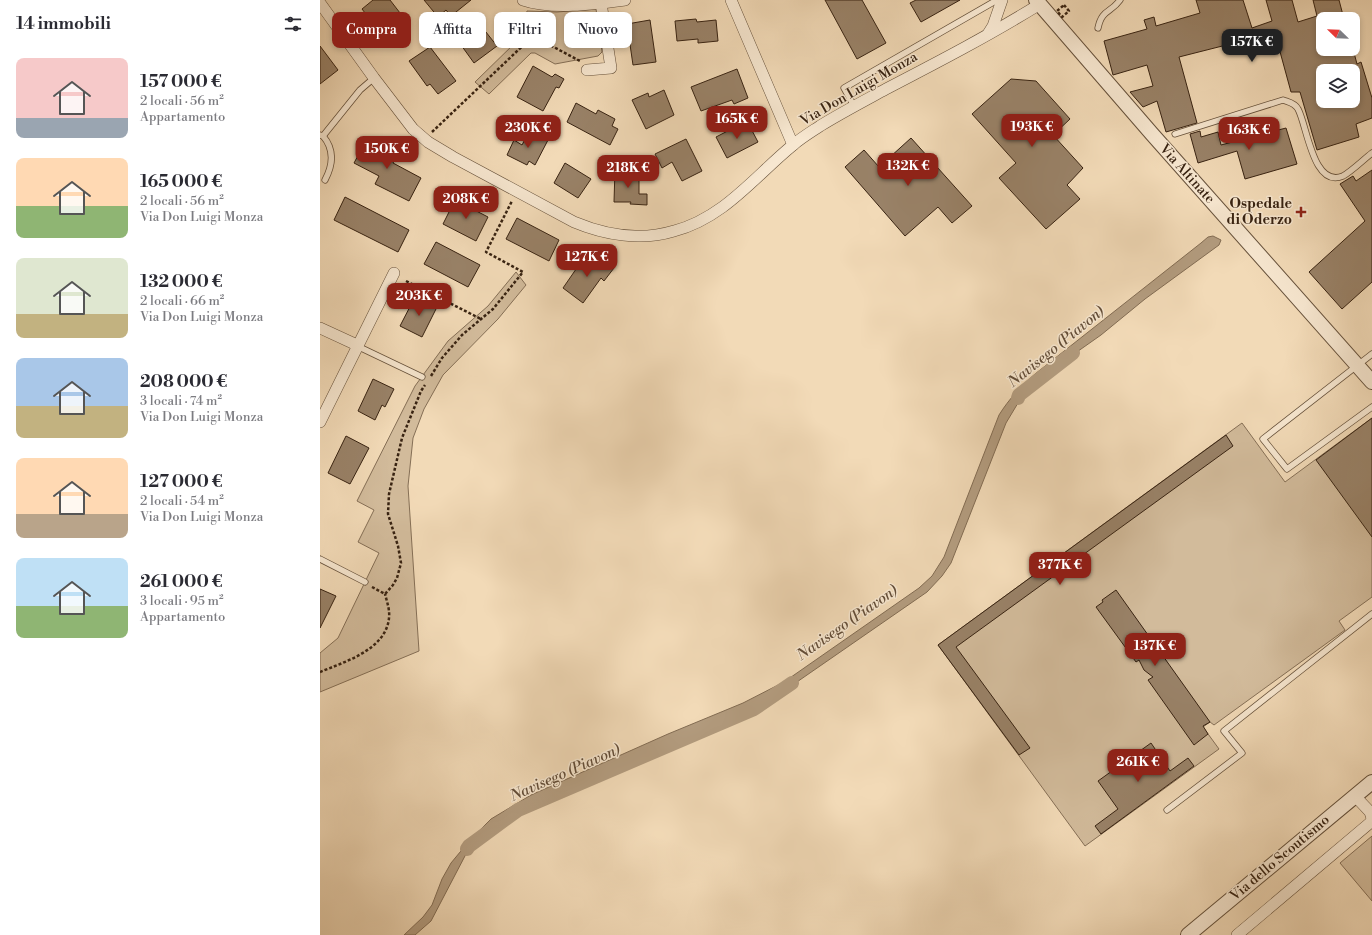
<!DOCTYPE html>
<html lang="it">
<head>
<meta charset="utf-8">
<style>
  body { margin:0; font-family:"Libre Bodoni",serif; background:#f7f7f7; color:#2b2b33; height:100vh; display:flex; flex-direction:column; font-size:15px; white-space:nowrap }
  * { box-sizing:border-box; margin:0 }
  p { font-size:13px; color:#7c7c81 }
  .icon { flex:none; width:22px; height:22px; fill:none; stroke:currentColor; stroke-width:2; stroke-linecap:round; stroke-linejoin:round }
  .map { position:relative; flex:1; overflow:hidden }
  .side { display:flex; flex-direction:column; background:#fff; width:320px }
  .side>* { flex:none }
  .banner { position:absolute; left:12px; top:12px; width:380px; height:36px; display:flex; gap:8px }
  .needle { width:26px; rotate:293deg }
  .tools { position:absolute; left:996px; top:12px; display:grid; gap:8px }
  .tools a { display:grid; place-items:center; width:44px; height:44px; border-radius:8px; background:#fff; box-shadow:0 2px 6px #0003; font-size:20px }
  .price { position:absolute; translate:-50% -34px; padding:0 9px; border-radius:8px; background:#8f2418; color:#fff; font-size:13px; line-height:26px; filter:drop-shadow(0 1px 2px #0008) }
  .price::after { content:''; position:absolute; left:50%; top:24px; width:12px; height:9px; margin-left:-6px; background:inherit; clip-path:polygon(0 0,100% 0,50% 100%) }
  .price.on { background:#222; color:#fff }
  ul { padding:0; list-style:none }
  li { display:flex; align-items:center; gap:12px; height:100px; padding:0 16px }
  li span { display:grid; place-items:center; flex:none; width:112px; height:80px; border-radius:8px; color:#555 }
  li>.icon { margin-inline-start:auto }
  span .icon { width:48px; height:48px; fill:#fffc; stroke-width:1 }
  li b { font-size:17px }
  h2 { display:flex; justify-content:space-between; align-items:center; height:48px; padding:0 16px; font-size:17px }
  .chip { padding:0 14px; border-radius:8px; background:#fff; box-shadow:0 2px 6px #0003; font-size:14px; line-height:36px }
  .chip.on { background:#8f2418; color:#fff }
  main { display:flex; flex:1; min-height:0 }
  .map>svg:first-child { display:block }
  .green { fill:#d2bb9b; stroke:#856f56 }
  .water { fill:#b39c7f; stroke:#826c53 }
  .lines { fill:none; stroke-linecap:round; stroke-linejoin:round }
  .canal { stroke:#b39c7f; stroke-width:14 }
  .building { fill:#998268; stroke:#382312; fill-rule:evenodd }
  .service-casing { stroke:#66513b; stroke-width:7 }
  .minor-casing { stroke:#66513b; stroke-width:12 }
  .tertiary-casing { stroke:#66513b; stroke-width:16 }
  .path { stroke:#382312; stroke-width:2.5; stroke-dasharray:3 2; stroke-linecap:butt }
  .service { stroke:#f7e7d0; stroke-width:5.5 }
  .minor { stroke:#f7e7d0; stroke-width:11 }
  .tertiary { stroke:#f7e7d0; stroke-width:14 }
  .poi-dot { fill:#8f2418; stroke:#f7e7d0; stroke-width:1.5 }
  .labels { text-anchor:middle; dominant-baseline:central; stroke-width:3; stroke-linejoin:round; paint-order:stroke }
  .street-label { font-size:14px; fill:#382312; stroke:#f7e7d0 }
  .poi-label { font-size:14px; font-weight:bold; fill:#382312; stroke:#f7e7d0; text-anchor:end }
  .water-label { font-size:15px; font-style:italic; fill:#634d38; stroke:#f7e7d0 }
</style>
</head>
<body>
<main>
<section class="side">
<h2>14 immobili<svg class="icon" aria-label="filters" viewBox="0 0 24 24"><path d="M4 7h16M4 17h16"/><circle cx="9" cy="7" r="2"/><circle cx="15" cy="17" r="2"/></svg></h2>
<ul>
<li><span style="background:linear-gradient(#f6c9c9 75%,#9aa5b1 0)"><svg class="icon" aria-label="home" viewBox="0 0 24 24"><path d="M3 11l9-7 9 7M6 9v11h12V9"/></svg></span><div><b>157 000 €</b><p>2 locali · 56 m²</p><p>Appartamento</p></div></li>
<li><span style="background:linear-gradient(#ffd9b3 60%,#8fb573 0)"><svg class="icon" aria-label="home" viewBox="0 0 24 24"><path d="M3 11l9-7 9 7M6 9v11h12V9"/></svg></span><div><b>165 000 €</b><p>2 locali · 56 m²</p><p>Via Don Luigi Monza</p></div></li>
<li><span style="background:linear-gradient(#dfe7d0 70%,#c2b280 0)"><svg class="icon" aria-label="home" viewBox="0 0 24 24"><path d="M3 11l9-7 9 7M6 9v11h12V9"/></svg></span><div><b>132 000 €</b><p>2 locali · 66 m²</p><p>Via Don Luigi Monza</p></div></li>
<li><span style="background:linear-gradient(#a9c7e8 60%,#c2b280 0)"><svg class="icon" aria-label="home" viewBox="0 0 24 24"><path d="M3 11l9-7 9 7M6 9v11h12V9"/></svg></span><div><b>208 000 €</b><p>3 locali · 74 m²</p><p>Via Don Luigi Monza</p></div></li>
<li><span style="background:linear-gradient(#ffd9b3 70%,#b9a48a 0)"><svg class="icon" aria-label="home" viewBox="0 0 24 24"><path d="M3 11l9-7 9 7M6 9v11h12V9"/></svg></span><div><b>127 000 €</b><p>2 locali · 54 m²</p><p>Via Don Luigi Monza</p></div></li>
<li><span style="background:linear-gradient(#bfe0f5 60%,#8fb573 0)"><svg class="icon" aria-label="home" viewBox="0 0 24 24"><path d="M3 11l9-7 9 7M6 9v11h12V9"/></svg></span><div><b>261 000 €</b><p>3 locali · 95 m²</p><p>Appartamento</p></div></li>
</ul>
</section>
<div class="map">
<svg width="1052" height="935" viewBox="0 0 1052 935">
  <rect width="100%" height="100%" fill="#f2dab7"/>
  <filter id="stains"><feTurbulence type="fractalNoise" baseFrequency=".005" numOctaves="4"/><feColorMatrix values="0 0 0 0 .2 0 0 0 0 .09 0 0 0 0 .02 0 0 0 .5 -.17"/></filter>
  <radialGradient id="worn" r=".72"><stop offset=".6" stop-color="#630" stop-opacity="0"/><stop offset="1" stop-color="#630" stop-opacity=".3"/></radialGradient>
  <!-- green -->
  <g class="green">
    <polygon points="276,9 282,52 278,56 235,64 215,53 211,53 169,94 155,82 197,41 201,34 207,11 237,12"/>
    <polygon points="196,272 206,285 178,319 123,375 104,409 93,438 88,486 99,651 0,692 0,653 18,638 59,553 38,542 54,510 37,501 95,386 128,341 168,306"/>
    <polygon points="1052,418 1052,597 1019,621 1025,630 894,725 890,722 883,727 899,749 765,846 618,645 922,423 965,482"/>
    <polygon points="1052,836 1052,901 1020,863"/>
  </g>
  <!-- water -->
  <path class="water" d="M 893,236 L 901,240 L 899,245 L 825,299 L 781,335 L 717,380 L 704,393 L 686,423 L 631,563 L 622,576 L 607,592 L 474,684 L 409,718 L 194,811 L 168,830 L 146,854 L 111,921 L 95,935 L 84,935 L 103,917 L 112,905 L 122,879 L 131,863 L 150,840 L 171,819 L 211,795 L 348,734 L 423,703 L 464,682 L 599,588 L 612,576 L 624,557 L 679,415 C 689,399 701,386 715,374 L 881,243 L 888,237 Z"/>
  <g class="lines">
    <!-- canal -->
    <g class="canal">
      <polyline points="698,398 699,395 753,353"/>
      <polyline points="147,849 149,846 198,810 434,709 472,683"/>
    </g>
  </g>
  <!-- building -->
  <g class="building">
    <polygon points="53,0 70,0 87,22 65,39 42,9"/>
    <polygon points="104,0 151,0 131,16 126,10 118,17"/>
    <polygon points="505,0 542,0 566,43 537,59"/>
    <polygon points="596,0 640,0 601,22 590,3"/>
    <path d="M 876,0 L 923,0 L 932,28 L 952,21 L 946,0 L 972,0 L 978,22 L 997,16 L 993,0 L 1019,0 L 1024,19 L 1003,19 L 1003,49 L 1033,49 L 1037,64 L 1041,62 L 1052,98 L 1052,118 L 1036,124 L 1039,137 L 997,150 L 980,92 L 971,92 L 959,48 L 929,50 L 926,40 L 859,57 L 877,123 L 846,132 L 837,101 L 823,107 L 810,92 L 833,86 L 827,65 L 793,75 L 784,41 L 827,29 L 824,20 L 834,17 L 836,26 L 880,13 ZM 1003,71 L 1033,71 L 1033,101 L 1003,101 Z"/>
    <polygon points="376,19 377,22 396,20 398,41 378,43 378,39 357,41 355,21"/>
    <polygon points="330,20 336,62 313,65 307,24"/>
    <polygon points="158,22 177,46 154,63 136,38"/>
    <polygon points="0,46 18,70 0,84"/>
    <polygon points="110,47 136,81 118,94 110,84 107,86 89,61"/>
    <polygon points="213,66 232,77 235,74 244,79 239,88 236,87 223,111 197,97"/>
    <polygon points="417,69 428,98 414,104 412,100 381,111 371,87"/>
    <polygon points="691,79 716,81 750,119 733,135 763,168 747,185 760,199 726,229 679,178 696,163 652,114"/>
    <polygon points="344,90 354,115 326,129 312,100 328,93 329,97"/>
    <polygon points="256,103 276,114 278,110 295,119 292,126 298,129 290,145 247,122"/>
    <polygon points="427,121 438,142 407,158 396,137"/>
    <polygon points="966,128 977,164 925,179 917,151 878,163 870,134 880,131 881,137 898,132 901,145"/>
    <polygon points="210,130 228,140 215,165 209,161 207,165 187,155 194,140 202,145"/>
    <polygon points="591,138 652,206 632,223 618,207 585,236 525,167 544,150 559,167"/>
    <polygon points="47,139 77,155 73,163 101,178 89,201 55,184 59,176 34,163"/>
    <polygon points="366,139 382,171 362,181 352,162 342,168 335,154"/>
    <polygon points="245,163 271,179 258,198 234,183"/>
    <polygon points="295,169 306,169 306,176 319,176 319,194 327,194 327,205 310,204 311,202 294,202"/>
    <polygon points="1052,170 1052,282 1022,309 989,272 1045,221 1020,184 1033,176 1036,181"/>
    <polygon points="25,197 89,230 78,252 14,220"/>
    <polygon points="135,200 168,217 156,241 123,224"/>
    <polygon points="197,218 239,240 229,261 186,239"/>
    <polygon points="116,242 160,265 148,287 104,264"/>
    <polygon points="276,256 294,268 284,281 281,278 263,303 243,288 263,259 270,264"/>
    <polygon points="95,297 117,307 102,337 80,326"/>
    <polygon points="53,379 74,389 65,407 62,405 55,420 38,411"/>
    <polygon points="1052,418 1052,537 996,460"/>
    <polygon points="906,435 913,446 636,647 710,748 699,755 618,645"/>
    <polygon points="26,436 49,448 30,484 8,473"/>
    <polygon points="0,589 16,596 0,628"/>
    <polygon points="796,590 890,722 883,726 888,734 874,745 828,680 833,677 824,670 819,660 816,662 776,607 783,602 782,600"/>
    <polygon points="831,743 850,771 868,758 874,766 781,834 775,826 798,809 778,781"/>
  </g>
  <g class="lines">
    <!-- service casing -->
    <g class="service-casing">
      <g id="service">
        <path d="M 778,28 C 782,9 791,13 800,0"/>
        <polyline points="534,106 524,88 677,0"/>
        <path d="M 855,134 L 963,100 C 968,102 975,103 978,109 C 987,125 993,189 1023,176 C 1032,171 1044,159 1052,153"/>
        <polyline points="0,135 3,136 40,90 54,78"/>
        <path d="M 3,136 C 15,150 13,165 5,180"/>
        <polyline points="37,346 102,377"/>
        <polyline points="1052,354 943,439 967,469 1052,407"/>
        <polyline points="0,559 45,582"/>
        <polyline points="847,810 922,753 904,731 1052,614"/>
      </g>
    </g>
    <!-- minor casing -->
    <g class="minor-casing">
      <g id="minor">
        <path d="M 203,0 C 232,10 275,4 305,0"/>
        <polyline points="411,0 473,145"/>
        <path d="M 0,3 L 54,78 L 93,129 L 108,142 L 133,157 L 254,222 C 285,235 321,241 354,231 C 404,218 435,176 473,145 C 481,138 491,132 500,126 C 521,113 544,101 566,89 C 618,62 670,35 720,4"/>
        <polyline points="668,34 673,26 682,0"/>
        <polyline points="267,70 291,68 281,3"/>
        <polyline points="0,328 37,345"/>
        <polyline points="0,422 74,273"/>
        <polyline points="1035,796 1050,812 1052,818"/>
        <polyline points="917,935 1051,822 1052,819"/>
      </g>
    </g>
    <!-- tertiary casing -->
    <g class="tertiary-casing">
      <g id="tertiary">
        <polyline points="716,0 832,134 1052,382"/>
        <polyline points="868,935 1052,782"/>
      </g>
    </g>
    <!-- path -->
    <g class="path">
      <polygon points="744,5 749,11 742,17 737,11"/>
      <polyline points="213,36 260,61"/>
      <polyline points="112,132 213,36 217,14"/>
      <polyline points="86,281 161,319"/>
      <polyline points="111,376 122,358 142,335 173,309 203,272 166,252 192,201"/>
      <polyline points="52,587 65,594 73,585 77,578 81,563 78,546 68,514 69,494 82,438 101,391 105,385"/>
      <path d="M 0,672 C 24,662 66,650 69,618 C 70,610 67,602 65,594"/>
    </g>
    <!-- service -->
    <use href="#service" class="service"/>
    <!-- minor -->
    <use href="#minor" class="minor"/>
    <!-- tertiary -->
    <use href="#tertiary" class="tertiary"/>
  </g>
  <!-- markers -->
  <path class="poi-dot" d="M979 206h4v4h4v4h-4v4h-4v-4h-4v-4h4z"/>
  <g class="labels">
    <!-- street labels -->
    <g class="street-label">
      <text transform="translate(539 89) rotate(-30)">Via Don Luigi Monza</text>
      <text transform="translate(867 174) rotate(48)">Via Altinate</text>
      <text transform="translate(960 858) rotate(-40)">Via dello Scoutismo</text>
    </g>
    <!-- poi labels -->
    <g class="poi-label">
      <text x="972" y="204">Ospedale<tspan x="972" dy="16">di Oderzo</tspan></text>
    </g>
    <!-- water labels -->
    <g class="water-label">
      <text transform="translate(736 347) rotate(-39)">Navisego (Piavon)</text>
      <text transform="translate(527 623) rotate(-35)">Navisego (Piavon)</text>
      <text transform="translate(245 773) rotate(-24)">Navisego (Piavon)</text>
    </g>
  </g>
  <rect width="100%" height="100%" filter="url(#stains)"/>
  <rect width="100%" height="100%" fill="url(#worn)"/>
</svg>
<div class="tools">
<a><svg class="needle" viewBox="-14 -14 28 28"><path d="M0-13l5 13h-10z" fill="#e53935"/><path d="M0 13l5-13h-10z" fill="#7c7c81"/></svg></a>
<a><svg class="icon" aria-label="layers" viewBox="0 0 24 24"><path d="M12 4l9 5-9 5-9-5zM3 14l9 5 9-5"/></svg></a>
</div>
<b class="price on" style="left:932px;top:63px">157K €</b>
<b class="price" style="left:417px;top:140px">165K €</b>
<b class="price" style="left:712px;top:148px">193K €</b>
<b class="price" style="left:208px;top:149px">230K €</b>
<b class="price" style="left:929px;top:151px">163K €</b>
<b class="price" style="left:67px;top:170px">150K €</b>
<b class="price" style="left:588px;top:187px">132K €</b>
<b class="price" style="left:308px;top:189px">218K €</b>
<b class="price" style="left:146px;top:220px">208K €</b>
<b class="price" style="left:267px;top:278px">127K €</b>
<b class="price" style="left:99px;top:317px">203K €</b>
<b class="price" style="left:740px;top:586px">377K €</b>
<b class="price" style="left:835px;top:667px">137K €</b>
<b class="price" style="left:818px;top:783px">261K €</b>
<div class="banner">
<a class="chip on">Compra</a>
<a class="chip">Affitta</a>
<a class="chip">Filtri</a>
<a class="chip">Nuovo</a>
</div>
</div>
</main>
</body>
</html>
